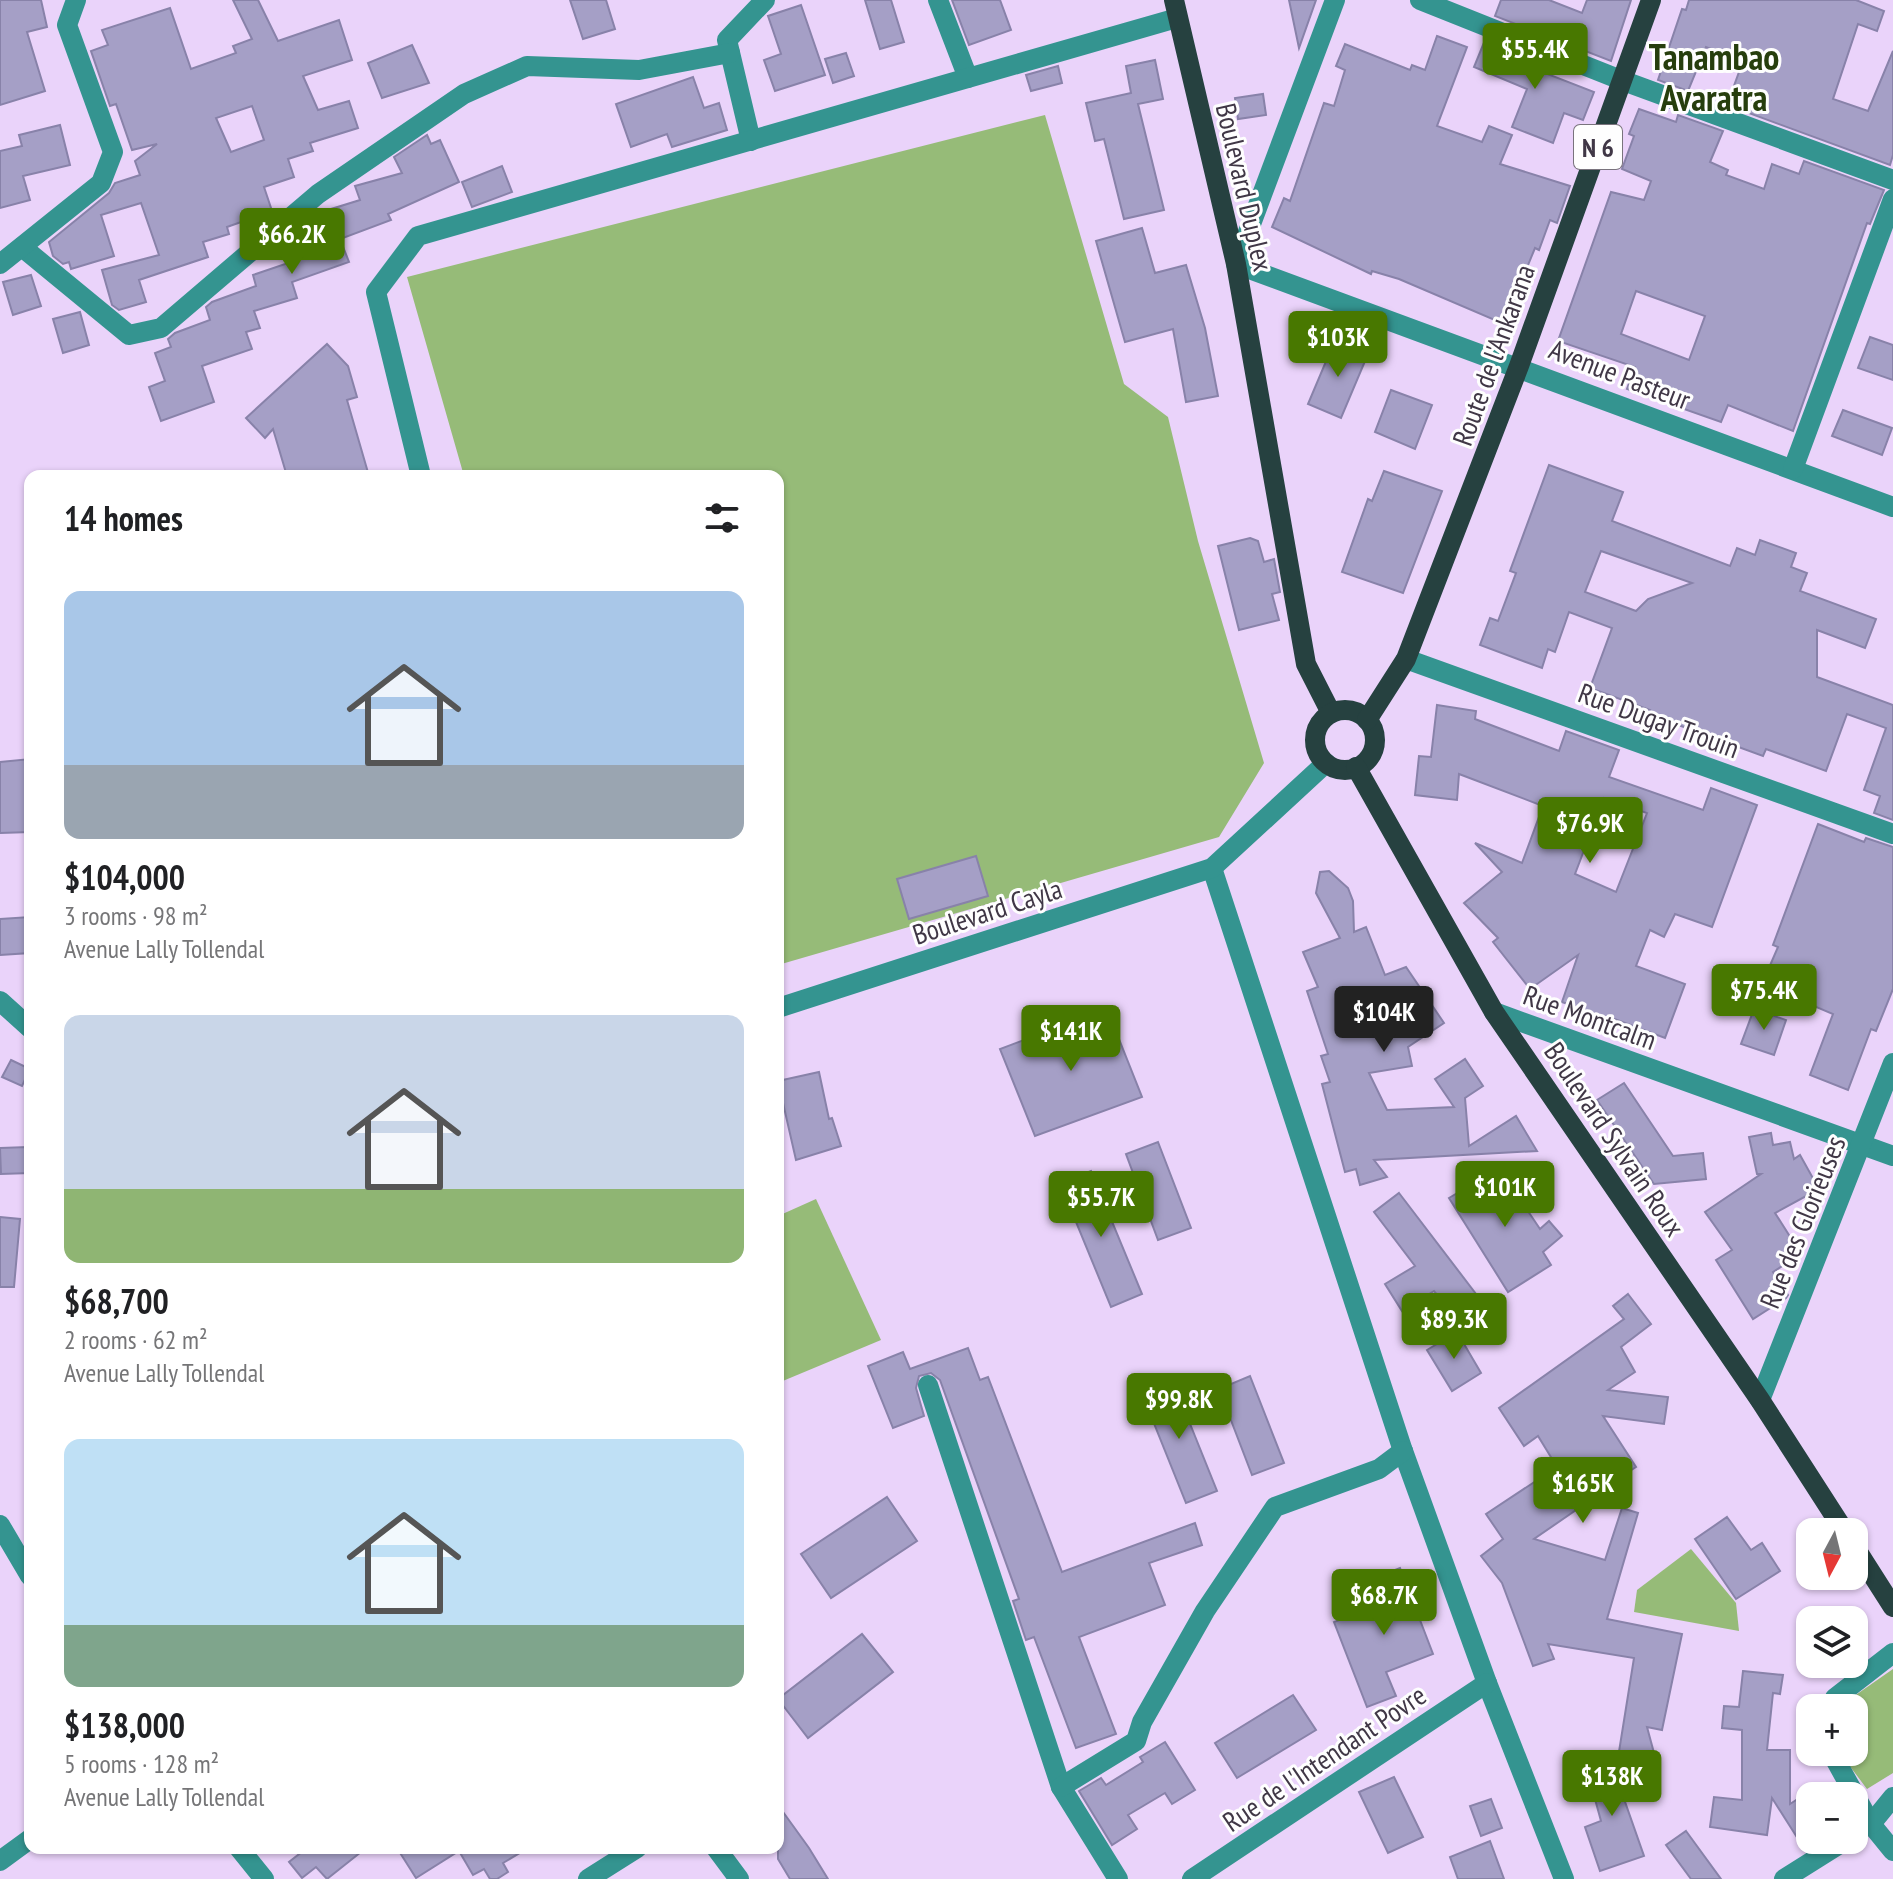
<!DOCTYPE html>
<html lang="en">
<head>
<meta charset="utf-8">
<style>
  body { margin:0; font-family:"PT Sans Narrow",sans-serif; background:#f6f6f6; color:#202124; height:100vh; display:flex; flex-direction:column; font-size:30px; white-space:nowrap }
  * { box-sizing:border-box; margin:0 }
  p { font-size:26px; color:#757577 }
  .icon { flex:none; width:44px; height:44px; fill:none; stroke:currentColor; stroke-width:2; stroke-linecap:round; stroke-linejoin:round }
  .map { position:relative; flex:1; overflow:hidden }
  .sheet { position:absolute; left:24px; top:470px; width:760px; height:1384px; display:flex; flex-direction:column; background:#fff; border-radius:16px; box-shadow:0 2px 6px #0004 }
  .sheet>* { flex:none }
  .needle { width:52px; rotate:187deg }
  .tools { position:absolute; left:1796px; top:1518px; display:grid; gap:16px }
  .tools a { display:grid; place-items:center; width:72px; height:72px; border-radius:16px; background:#fff; box-shadow:0 2px 6px #0004; font-size:40px }
  .price { position:absolute; translate:-50% -68px; padding:0 18px; border-radius:8px; background:#487800; color:#fff; font-size:26px; line-height:52px; filter:drop-shadow(0 2px 4px #0008) }
  .price::after { content:''; position:absolute; left:50%; top:48px; width:24px; height:18px; margin-left:-12px; background:inherit; clip-path:polygon(0 0,100% 0,50% 100%) }
  .price.current { background:#222; color:#fff }
  ul { padding:0; list-style:none }
  li { display:grid; align-content:center; gap:16px; height:424px; padding:0 40px }
  li span { display:grid; place-items:center; height:248px; border-radius:16px; color:#555 }
  li>.icon { margin-inline-start:auto }
  span .icon { width:144px; height:144px; fill:#fffc; stroke-width:1 }
  li b { font-size:34px }
  h2 { display:flex; justify-content:space-between; align-items:center; height:96px; padding:0 40px; font-size:34px }
  .map>svg:first-child { display:block }
  .green { fill:#96bb78 }
  .building { fill:#a59fc6; stroke:#8882a9; stroke-width:2; fill-rule:evenodd }
  .lines { fill:none; stroke-linecap:round; stroke-linejoin:round }
  .minor { stroke:#349490; stroke-width:20 }
  .major { stroke:#264140; stroke-width:20 }
  .labels { text-anchor:middle; dominant-baseline:central; stroke-width:6; stroke-linejoin:round; paint-order:stroke }
  .shield { fill:#fefefe; stroke:#79737d; stroke-width:2 }
  .shield-label { font-size:26px; font-weight:bold; fill:#403746 }
  .street-label { font-size:28px; fill:#403746; stroke:#fefefe }
  .district-label { font-size:36px; font-weight:bold; fill:#263e0d; stroke:#fefefe }
</style>
</head>
<body>
<div class="map">
<svg width="1893" height="1879" viewBox="0 0 1893 1879">
  <rect width="100%" height="100%" fill="#ead3fa"/>
  <!-- green -->
  <g class="green">
    <polygon points="1045,115 1124,384 1168,417 1198,541 1264,763 1219,837 778,965 778,476 464,476 407,277"/>
    <polygon points="816,1199 881,1340 778,1383 778,1216"/>
    <polygon points="1691,1549 1736,1603 1739,1631 1634,1612 1637,1590"/>
    <polygon points="1893,1669 1893,1773 1867,1789 1849,1765 1846,1752 1854,1752 1854,1708 1848,1708 1850,1699"/>
  </g>
  <!-- building -->
  <g class="building">
    <polygon points="0,0 41,0 47,27 27,32 45,91 0,105"/>
    <path d="M 233,0 L 258,0 L 278,41 L 339,20 L 352,60 L 303,76 L 318,110 L 349,101 L 358,128 L 310,143 L 313,151 L 288,159 L 294,177 L 264,187 L 272,211 L 227,227 L 229,234 L 203,242 L 208,257 L 139,280 L 146,302 L 119,310 L 112,305 L 102,270 L 159,255 L 141,203 L 101,215 L 114,256 L 71,269 L 69,262 L 63,264 L 53,256 L 49,242 L 109,193 L 115,183 L 140,175 L 135,161 L 157,144 L 132,150 L 116,104 L 110,106 L 91,51 L 108,45 L 102,30 L 170,8 L 191,69 L 236,53 L 233,46 L 252,39 ZM 252,106 L 264,140 L 231,152 L 216,118 Z"/>
    <polygon points="570,0 606,0 615,29 583,39"/>
    <polygon points="865,0 891,0 904,42 880,49"/>
    <polygon points="952,0 1000,0 1011,30 969,45"/>
    <polygon points="1289,0 1316,0 1299,48"/>
    <polygon points="1501,0 1549,0 1582,13 1587,0 1631,0 1611,61 1495,16"/>
    <polygon points="1689,0 1856,0 1884,11 1877,31 1858,24 1833,99 1868,111 1893,51 1893,155 1890,165 1727,105 1743,61 1706,47 1688,91 1658,80 1682,9 1686,10"/>
    <polygon points="801,5 825,75 775,91 764,60 781,54 768,16"/>
    <polygon points="1437,36 1467,47 1437,126 1482,142 1489,126 1512,135 1500,164 1570,186 1557,223 1550,220 1539,250 1535,248 1504,324 1399,279 1372,271 1371,274 1272,227 1284,198 1290,201 1324,103 1334,106 1345,70 1336,66 1345,44 1410,70 1412,65 1425,70"/>
    <polygon points="1485,40 1540,62 1537,70 1594,92 1583,120 1564,113 1553,143 1512,127 1527,89 1474,67"/>
    <polygon points="412,45 429,83 382,98 368,63"/>
    <polygon points="846,53 854,76 833,83 825,59"/>
    <polygon points="1155,60 1163,99 1138,104 1164,210 1124,219 1104,139 1095,141 1086,103 1131,93 1126,66"/>
    <polygon points="1058,66 1062,83 1031,91 1026,75"/>
    <polygon points="693,77 704,108 719,103 727,130 672,147 667,134 631,147 616,104"/>
    <polygon points="1263,94 1266,115 1238,119 1235,98"/>
    <path d="M 1639,109 L 1676,122 L 1678,115 L 1723,131 L 1710,162 L 1728,170 L 1726,175 L 1764,189 L 1772,164 L 1799,174 L 1804,161 L 1884,190 L 1870,224 L 1867,223 L 1793,431 L 1728,405 L 1721,422 L 1627,389 L 1635,367 L 1558,341 L 1611,192 L 1644,200 L 1651,181 L 1622,169 L 1634,136 L 1629,134 ZM 1636,291 L 1705,316 L 1689,360 L 1621,334 Z"/>
    <polygon points="60,125 70,165 23,176 30,200 0,208 0,151 22,146 19,135"/>
    <polygon points="427,135 431,144 440,140 459,182 388,214 391,220 340,239 349,262 292,282 297,298 254,311 260,328 246,332 252,349 202,366 214,402 161,421 149,387 165,381 155,353 171,347 168,339 175,333 210,320 206,307 212,302 256,286 253,275 306,257 295,231 315,214 360,200 355,186 402,173 394,157"/>
    <polygon points="502,166 512,192 472,207 462,182"/>
    <polygon points="1142,228 1155,273 1186,265 1205,328 1218,396 1186,402 1173,329 1125,342 1096,241"/>
    <polygon points="31,275 41,306 13,315 3,282"/>
    <polygon points="80,312 89,345 63,353 53,319"/>
    <polygon points="1870,337 1893,345 1893,380 1858,368"/>
    <polygon points="1335,340 1368,354 1341,418 1308,404"/>
    <polygon points="327,344 348,366 357,397 347,400 369,476 287,476 273,429 265,438 246,418"/>
    <polygon points="1391,390 1432,405 1415,449 1375,432"/>
    <polygon points="1843,410 1892,428 1882,455 1832,436"/>
    <path d="M 1549,465 L 1623,492 L 1612,521 L 1730,566 L 1737,548 L 1755,555 L 1760,540 L 1796,553 L 1791,567 L 1807,573 L 1800,591 L 1876,619 L 1865,648 L 1817,630 L 1817,677 L 1893,705 L 1893,820 L 1874,813 L 1880,796 L 1864,790 L 1886,728 L 1847,714 L 1826,771 L 1766,749 L 1763,756 L 1648,714 L 1650,710 L 1590,688 L 1612,628 L 1569,612 L 1555,652 L 1548,649 L 1542,668 L 1480,645 L 1490,618 L 1498,621 L 1516,573 L 1510,571 ZM 1601,551 L 1692,583 L 1648,599 L 1636,611 L 1585,592 Z"/>
    <polygon points="1384,471 1442,491 1403,593 1342,572 1368,499 1372,501"/>
    <polygon points="1250,538 1258,541 1264,562 1274,559 1280,592 1272,594 1279,620 1239,630 1218,546"/>
    <path d="M 1437,705 L 1476,711 L 1475,719 L 1559,751 L 1566,731 L 1619,750 L 1609,777 L 1703,810 L 1711,788 L 1757,805 L 1712,927 L 1675,914 L 1664,937 L 1650,930 L 1636,966 L 1685,984 L 1665,1038 L 1612,1018 L 1609,1028 L 1571,1015 L 1574,1006 L 1562,1002 L 1578,955 L 1530,989 L 1493,942 L 1498,938 L 1464,903 L 1502,872 L 1475,843 L 1522,863 L 1543,806 L 1459,774 L 1457,800 L 1415,795 L 1419,756 L 1431,757 ZM 1604,798 L 1647,813 L 1616,892 L 1575,874 Z"/>
    <polygon points="30,759 30,832 0,833 0,762"/>
    <polygon points="1818,824 1864,842 1866,838 1893,847 1893,989 1876,1031 1871,1029 1848,1090 1810,1075 1833,1014 1762,984 1778,947 1773,945"/>
    <polygon points="976,856 988,896 909,919 897,879"/>
    <polygon points="1329,871 1348,888 1353,901 1354,932 1366,927 1385,975 1406,967 1444,1023 1408,1047 1412,1066 1369,1073 1387,1110 1454,1107 1435,1079 1465,1059 1483,1086 1465,1098 1469,1146 1516,1116 1537,1151 1374,1160 1387,1177 1360,1185 1356,1169 1345,1172 1322,1084 1330,1082 1321,1056 1328,1054 1307,991 1318,987 1303,952 1340,938 1316,893 1320,872"/>
    <polygon points="30,917 30,953 0,955 0,919"/>
    <polygon points="1107,1009 1142,1097 1035,1136 1000,1049"/>
    <polygon points="1754,1009 1786,1020 1774,1055 1741,1044"/>
    <polygon points="11,1060 30,1069 22,1086 2,1077"/>
    <polygon points="819,1072 829,1119 832,1118 841,1146 796,1160 778,1081"/>
    <polygon points="1624,1083 1673,1156 1703,1153 1706,1179 1654,1184 1597,1100"/>
    <polygon points="1771,1133 1773,1145 1790,1142 1794,1159 1800,1155 1819,1189 1775,1213 1801,1254 1773,1272 1788,1295 1786,1298 1753,1319 1716,1260 1732,1250 1705,1212 1761,1174 1757,1174 1749,1137"/>
    <polygon points="1158,1142 1191,1228 1158,1240 1126,1154"/>
    <polygon points="28,1147 30,1173 1,1174 0,1148"/>
    <polygon points="1499,1168 1540,1229 1549,1221 1562,1236 1543,1252 1551,1265 1508,1292 1449,1198"/>
    <polygon points="1091,1171 1142,1294 1111,1307 1060,1183"/>
    <polygon points="1399,1193 1489,1311 1466,1329 1434,1291 1402,1311 1385,1284 1415,1266 1374,1212"/>
    <polygon points="0,1217 20,1219 14,1287 0,1287"/>
    <polygon points="1628,1294 1651,1324 1621,1347 1635,1372 1608,1390 1668,1397 1664,1424 1603,1416 1636,1467 1574,1507 1576,1510 1534,1539 1605,1560 1622,1508 1638,1513 1607,1619 1682,1634 1662,1730 1647,1727 1657,1764 1618,1758 1634,1658 1548,1644 1554,1659 1533,1666 1502,1583 1481,1556 1503,1539 1486,1514 1557,1467 1538,1436 1524,1446 1499,1408 1624,1319 1613,1306"/>
    <polygon points="1457,1332 1481,1373 1452,1391 1427,1350"/>
    <polygon points="968,1348 980,1380 988,1377 1062,1572 1195,1523 1202,1545 1149,1563 1165,1605 1079,1637 1116,1734 1076,1748 1034,1637 1026,1640 1013,1601 1019,1599 940,1380 931,1373 919,1376 916,1388 924,1416 893,1428 868,1366 903,1352 910,1369"/>
    <polygon points="1250,1376 1284,1463 1252,1475 1219,1389"/>
    <polygon points="1172,1379 1217,1491 1186,1503 1141,1391"/>
    <polygon points="887,1497 917,1541 831,1598 801,1554"/>
    <polygon points="1727,1517 1751,1550 1762,1543 1780,1571 1736,1599 1695,1539"/>
    <polygon points="1400,1568 1433,1654 1386,1672 1396,1696 1367,1707 1334,1622 1379,1605 1369,1580"/>
    <polygon points="862,1634 893,1672 808,1738 778,1699"/>
    <polygon points="1743,1671 1783,1675 1780,1694 1773,1693 1767,1750 1790,1750 1790,1804 1810,1791 1810,1847 1805,1850 1772,1798 1767,1835 1710,1827 1714,1797 1742,1800 1742,1730 1722,1728 1724,1706 1739,1707"/>
    <polygon points="1293,1695 1316,1730 1237,1778 1215,1743"/>
    <polygon points="1165,1742 1195,1790 1172,1804 1165,1793 1128,1815 1137,1829 1112,1845 1079,1791 1101,1778 1106,1785 1143,1762 1140,1757"/>
    <polygon points="1622,1761 1631,1793 1623,1796 1644,1856 1600,1871 1585,1827 1601,1821 1587,1770"/>
    <polygon points="1394,1777 1423,1837 1388,1853 1359,1792"/>
    <polygon points="1491,1799 1502,1828 1481,1836 1470,1806"/>
    <polygon points="778,1805 809,1848 828,1879 790,1879 778,1859"/>
    <polygon points="1686,1831 1721,1879 1691,1879 1666,1845"/>
    <polygon points="1490,1841 1504,1879 1458,1879 1450,1857"/>
    <polygon points="301,1848 366,1848 327,1879 316,1867 302,1878 289,1862 303,1851"/>
    <polygon points="397,1848 528,1848 503,1863 508,1872 497,1879 490,1879 484,1869 473,1875 459,1851 416,1878"/>
  </g>
  <g class="lines">
    <!-- minor -->
    <g class="minor">
      <polyline points="938,0 968,78"/>
      <polyline points="1335,0 1236,264 1893,507"/>
      <polyline points="1420,0 1621,80 1893,180"/>
      <polyline points="751,141 727,40 765,0"/>
      <polyline points="22,247 129,335 161,328 318,194 464,94 527,66 639,70 730,53"/>
      <polyline points="0,264 101,183 113,152 67,25 76,0"/>
      <polyline points="1793,469 1893,199"/>
      <polyline points="421,476 376,292 418,236 1177,18"/>
      <polyline points="1406,659 1893,834"/>
      <polyline points="1212,868 1403,1451 1487,1683 1564,1879"/>
      <polyline points="0,1001 30,1028"/>
      <polyline points="778,1008 1212,868 1326,763"/>
      <polyline points="1494,1012 1893,1156"/>
      <polyline points="928,1385 1061,1787 1118,1879"/>
      <polyline points="1760,1400 1893,1063"/>
      <polyline points="0,1525 30,1576"/>
      <polyline points="1834,1708 1835,1698 1893,1653"/>
      <polyline points="1831,1752 1871,1824 1893,1851"/>
      <polyline points="1061,1787 1136,1741 1142,1722 1205,1611 1275,1507 1379,1469 1403,1451"/>
      <polyline points="1871,1824 1893,1797"/>
      <polyline points="239,1848 264,1879"/>
      <polyline points="716,1848 739,1879"/>
      <polyline points="0,1861 30,1839"/>
      <polyline points="588,1879 637,1848"/>
      <polyline points="1192,1879 1487,1683"/>
      <polyline points="1784,1879 1846,1840"/>
    </g>
    <!-- major -->
    <g class="major">
      <polyline points="1174,0 1236,264 1306,664 1331,713"/>
      <circle cx="1345" cy="740" r="30"/>
      <polyline points="1367,720 1406,659 1519,366 1651,0"/>
      <polyline points="1356,767 1494,1012 1760,1400 1845,1532"/>
      <polyline points="1854,1546 1893,1607"/>
    </g>
  </g>
  <g class="labels">
    <!-- shield labels -->
    <rect class="shield" x="1574" y="125" width="48" height="44" rx="6"/>
    <g class="shield-label">
      <text x="1598" y="147">N 6</text>
    </g>
    <!-- street labels -->
    <g class="street-label">
      <text transform="translate(1245 187) rotate(77)">Boulevard Duplex</text>
      <text transform="translate(1493 355) rotate(-70)">Route de l'Ankarana</text>
      <text transform="translate(1620 374) rotate(21)">Avenue Pasteur</text>
      <text transform="translate(1659 720) rotate(20)">Rue Dugay Trouin</text>
      <text transform="translate(987 911) rotate(-18)">Boulevard Cayla</text>
      <text transform="translate(1590 1017) rotate(20)">Rue Montcalm</text>
      <text transform="translate(1615 1139) rotate(56)">Boulevard Sylvain Roux</text>
      <text transform="translate(1802 1222) rotate(-68)">Rue des Glorieuses</text>
      <text transform="translate(1324 1758) rotate(-34)">Rue de l'Intendant Povre</text>
    </g>
    <!-- district labels -->
    <g class="district-label">
      <text x="1714" y="56">Tanambao<tspan x="1714" dy="41">Avaratra</tspan></text>
    </g>
  </g>
</svg>
<div class="tools">
<a><svg class="needle" viewBox="-14 -14 28 28"><path d="M0-13l5 13h-10z" fill="#e53935"/><path d="M0 13l5-13h-10z" fill="#757577"/></svg></a>
<a><svg class="icon" aria-label="layers" viewBox="0 0 24 24"><path d="M12 4l9 5-9 5-9-5zM3 14l9 5 9-5"/></svg></a>
<a>+</a>
<a>−</a>
</div>
<b class="price" style="left:1535px;top:91px">$55.4K</b>
<b class="price" style="left:292px;top:276px">$66.2K</b>
<b class="price" style="left:1338px;top:379px">$103K</b>
<b class="price" style="left:1590px;top:865px">$76.9K</b>
<b class="price" style="left:1764px;top:1032px">$75.4K</b>
<b class="price current" style="left:1384px;top:1054px">$104K</b>
<b class="price" style="left:1071px;top:1073px">$141K</b>
<b class="price" style="left:1505px;top:1229px">$101K</b>
<b class="price" style="left:1101px;top:1239px">$55.7K</b>
<b class="price" style="left:1454px;top:1361px">$89.3K</b>
<b class="price" style="left:1179px;top:1441px">$99.8K</b>
<b class="price" style="left:1583px;top:1525px">$165K</b>
<b class="price" style="left:1384px;top:1637px">$68.7K</b>
<b class="price" style="left:1612px;top:1818px">$138K</b>
<section class="sheet">
<h2>14 homes<svg class="icon" aria-label="filters" viewBox="0 0 24 24"><path d="M4 7h16M4 17h16"/><circle cx="9" cy="7" r="2"/><circle cx="15" cy="17" r="2"/></svg></h2>
<ul>
<li><span style="background:linear-gradient(#a9c7e8 70%,#9aa5b1 0)"><svg class="icon" aria-label="home" viewBox="0 0 24 24"><path d="M3 11l9-7 9 7M6 9v11h12V9"/></svg></span><div><b>$104,000</b><p>3 rooms · 98 m²</p><p>Avenue Lally Tollendal</p></div></li>
<li><span style="background:linear-gradient(#c9d6e8 70%,#8fb573 0)"><svg class="icon" aria-label="home" viewBox="0 0 24 24"><path d="M3 11l9-7 9 7M6 9v11h12V9"/></svg></span><div><b>$68,700</b><p>2 rooms · 62 m²</p><p>Avenue Lally Tollendal</p></div></li>
<li><span style="background:linear-gradient(#bfe0f5 75%,#7fa58c 0)"><svg class="icon" aria-label="home" viewBox="0 0 24 24"><path d="M3 11l9-7 9 7M6 9v11h12V9"/></svg></span><div><b>$138,000</b><p>5 rooms · 128 m²</p><p>Avenue Lally Tollendal</p></div></li>
</ul>
</section>
</div>
</body>
</html>
